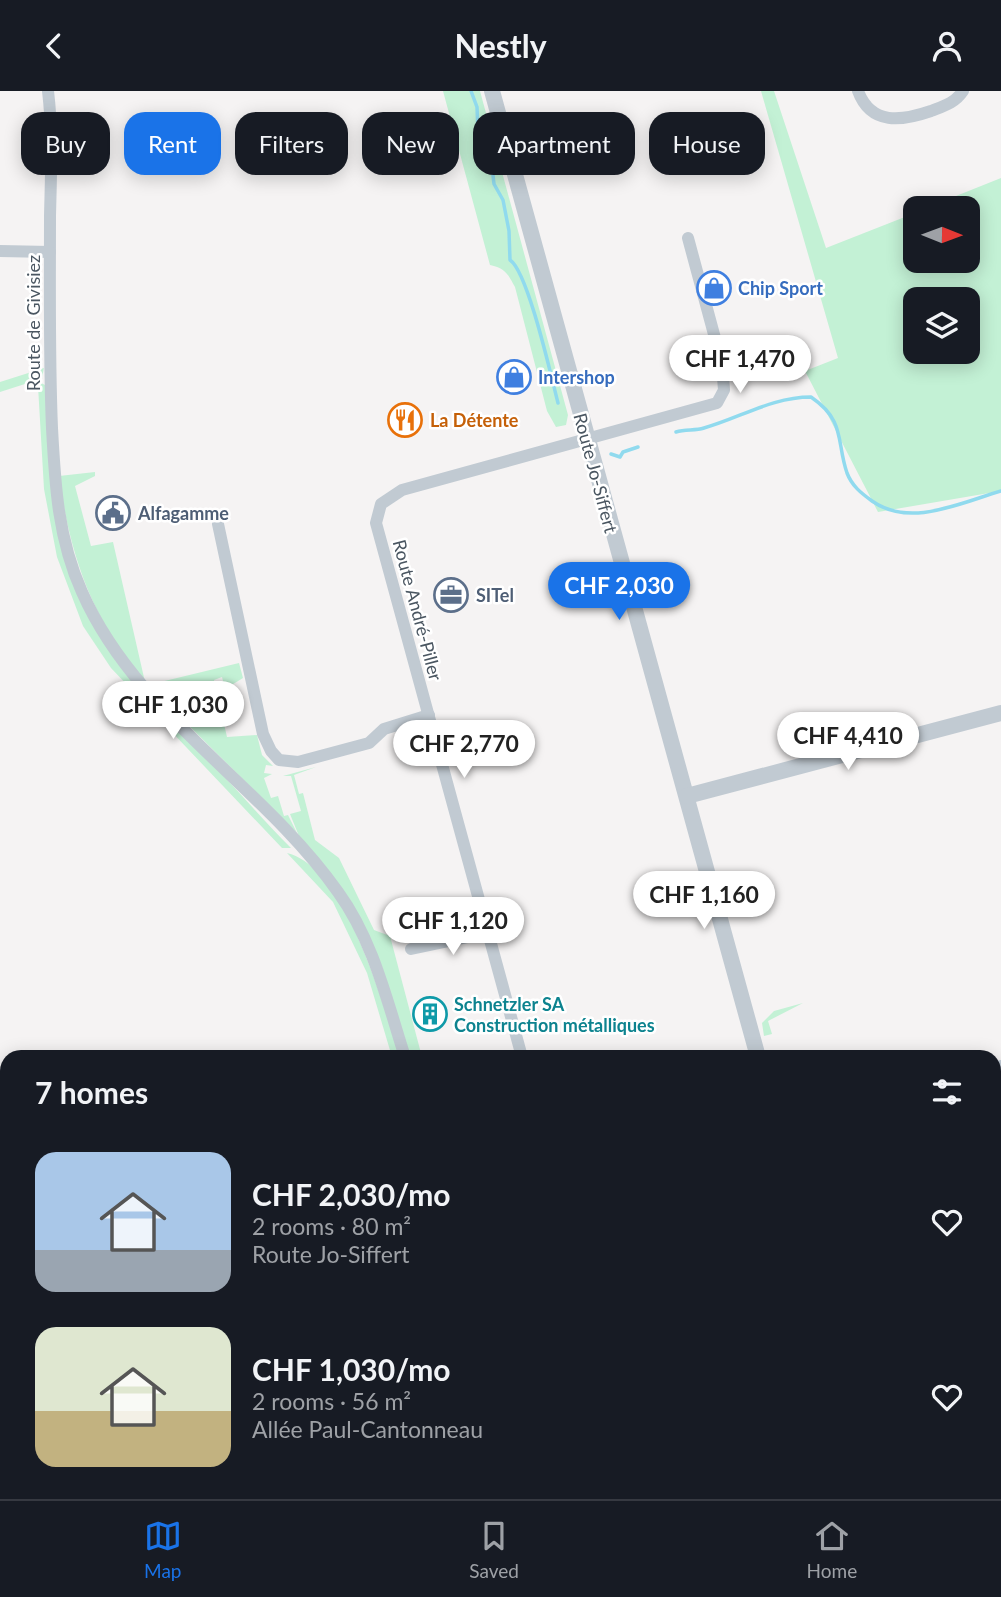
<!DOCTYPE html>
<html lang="en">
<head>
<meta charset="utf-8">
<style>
  body { margin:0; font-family:Lato,sans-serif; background:#20242c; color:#f1f3f6; height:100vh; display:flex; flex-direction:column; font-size:26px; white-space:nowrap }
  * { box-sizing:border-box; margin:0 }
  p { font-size:23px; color:#9ea1a6 }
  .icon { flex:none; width:38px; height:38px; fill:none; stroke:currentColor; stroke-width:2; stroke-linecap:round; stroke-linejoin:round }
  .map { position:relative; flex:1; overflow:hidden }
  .sheet { position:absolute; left:0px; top:959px; width:1001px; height:450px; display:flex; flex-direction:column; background:#171b24; border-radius:21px 21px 0 0; box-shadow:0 4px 18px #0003 }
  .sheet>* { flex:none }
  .guide { position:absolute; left:21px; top:21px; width:959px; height:63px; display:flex; gap:14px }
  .needle { width:46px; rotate:91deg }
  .tools { position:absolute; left:903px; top:105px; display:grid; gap:14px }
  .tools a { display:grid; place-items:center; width:77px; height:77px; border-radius:14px; background:#171b24; box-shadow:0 4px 18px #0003; font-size:35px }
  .price { position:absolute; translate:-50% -60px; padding:0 16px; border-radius:24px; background:#fff; color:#222; font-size:23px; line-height:46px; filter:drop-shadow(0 2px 4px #0008) }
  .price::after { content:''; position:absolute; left:50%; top:42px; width:21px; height:16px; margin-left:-10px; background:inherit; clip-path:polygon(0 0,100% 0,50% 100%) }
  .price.on { background:#1a73e8; color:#fff }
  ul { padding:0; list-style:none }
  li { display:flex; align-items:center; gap:21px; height:175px; padding:0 35px }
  li span { display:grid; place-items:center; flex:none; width:196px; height:140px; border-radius:21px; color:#555 }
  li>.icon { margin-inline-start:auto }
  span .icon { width:84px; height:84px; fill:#fffc; stroke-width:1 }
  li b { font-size:30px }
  h2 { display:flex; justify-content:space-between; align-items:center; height:84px; padding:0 35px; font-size:30px }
  .chip { padding:0 24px; border-radius:21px; background:#171b24; box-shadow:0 4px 18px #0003; font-size:24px; line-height:63px }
  .chip.on { background:#1a73e8; color:#fff }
  header { display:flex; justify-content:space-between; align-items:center; height:91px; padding:0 35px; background:#171b24; font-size:32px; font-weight:700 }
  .tab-bar { display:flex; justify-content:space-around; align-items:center; height:98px; border-top:2px solid #363941; background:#171b24; font-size:19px; color:#9ea1a6 }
  .tab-bar a { display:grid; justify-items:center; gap:4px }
  .tab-bar .on { color:#1a73e8 }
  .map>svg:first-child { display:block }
  .green { fill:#c3f1d5; fill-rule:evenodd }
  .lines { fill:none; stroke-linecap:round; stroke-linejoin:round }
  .stream { stroke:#90daee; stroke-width:3.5 }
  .minor { stroke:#c1cad2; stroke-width:12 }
  .tertiary { stroke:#c1cad2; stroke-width:16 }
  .secondary { stroke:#c1cbd6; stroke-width:18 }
  .labels { text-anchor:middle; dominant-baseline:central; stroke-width:5; stroke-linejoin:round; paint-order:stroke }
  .shop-label { font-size:18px; font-weight:bold; fill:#366cbe; stroke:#fff; text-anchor:start }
  .street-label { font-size:18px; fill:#4a5661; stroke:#fff }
  .food-label { font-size:18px; font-weight:bold; fill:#c56008; stroke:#fff; text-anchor:start }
  .service-label { font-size:18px; font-weight:bold; fill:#4e5e75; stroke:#fff; text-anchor:start }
  .culture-label { font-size:18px; font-weight:bold; fill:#0d838f; stroke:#fff; text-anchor:start }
</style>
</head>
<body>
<header><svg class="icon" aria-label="back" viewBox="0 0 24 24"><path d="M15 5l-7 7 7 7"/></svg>Nestly<svg class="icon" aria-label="person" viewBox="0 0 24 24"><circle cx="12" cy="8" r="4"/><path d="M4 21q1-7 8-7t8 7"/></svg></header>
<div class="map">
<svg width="1001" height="1408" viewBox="0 0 1001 1408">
  <rect width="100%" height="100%" fill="#f5f3f3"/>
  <!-- green -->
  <g class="green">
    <path d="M 443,0 L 480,0 L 568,324 L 566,334 L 556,336 L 547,320 L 515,196 C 508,183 505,177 490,174 Z"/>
    <path d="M 761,0 L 774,0 L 826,157 L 915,122 L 915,170 L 968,170 L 968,117 L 926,117 L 1001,87 L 1001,400 L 878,421 L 805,280 L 838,267 ZM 915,208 L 968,208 L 968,261 L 915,261 Z"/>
    <path d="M 44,277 L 41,292 L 45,294 L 77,502 C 108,572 161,622 215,676 C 242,704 264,730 291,757 L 282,757 L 111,577 L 83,535 L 57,466 L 44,398 L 38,295 L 28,292 L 0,301 L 0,291 Z"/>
    <path d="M 95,381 L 95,385 L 75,395 L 91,455 L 113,451 L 145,591 C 92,529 70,465 59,385 Z"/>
    <polygon points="239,572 243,587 225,598 222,586 214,589 227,646 257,644 262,664 273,675 266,674 264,682 272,683 264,687 271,707 278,705 284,725 288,724 297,742 148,594"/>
    <polygon points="316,676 294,684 299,703 303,702 315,749 339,767 374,839 390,845 422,966 409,966 382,876 301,750 290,723 301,720 291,685 283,685"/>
    <path d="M 287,762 C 346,776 383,913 400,966 L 392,966 L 367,882 L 333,811 Z"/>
    <polygon points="803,912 768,930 772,943 764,945 762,932 774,920"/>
    <polygon points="1001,1369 1001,1408 948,1408 948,1402 994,1402 994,1372"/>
  </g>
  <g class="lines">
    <!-- stream -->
    <g class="stream">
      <path d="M 471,0 L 477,16 L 478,42 L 491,67 L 494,93 L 503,109 L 509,140 L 510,169 C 528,181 551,285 558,312"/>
      <path d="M 676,341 C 686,338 695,340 704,337 C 740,327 772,306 811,306 C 846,330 836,350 847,382 C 852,395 861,402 872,410 C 910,437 960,412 1001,400"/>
      <polyline points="611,363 620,366 623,361 638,356"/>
    </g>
    <!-- minor -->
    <g class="minor">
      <path d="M 48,0 C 53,41 51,83 50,125 C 50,195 49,266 52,337 C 55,394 58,448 82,501 C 136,624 262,693 338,801 C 373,849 387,910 405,966"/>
      <path d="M 858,0 C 871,35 902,30 931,20 C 944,15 955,12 963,0"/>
      <polyline points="0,160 50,161"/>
      <polyline points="218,433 263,643 271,660 279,669 298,671 369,652 384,638 429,624"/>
      <polyline points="411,858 487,842"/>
      <polyline points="522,966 376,432 381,413 402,399 717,312 724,299 722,273 688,147"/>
      <polyline points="0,1391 7,1402"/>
      <polyline points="469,1408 470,1402"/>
      <polyline points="625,1408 637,1402"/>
    </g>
    <!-- tertiary -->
    <g class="tertiary">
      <polyline points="492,0 758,966"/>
      <polyline points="687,705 1001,622"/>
    </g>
    <!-- secondary -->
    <g class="secondary">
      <polyline points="994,981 1001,978"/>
      <polyline points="874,1402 876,1408"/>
    </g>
  </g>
  <!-- icons -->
  <defs>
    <g id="shop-ring" transform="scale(1.75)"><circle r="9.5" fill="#fff" stroke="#3f7fe0" stroke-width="1.5"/><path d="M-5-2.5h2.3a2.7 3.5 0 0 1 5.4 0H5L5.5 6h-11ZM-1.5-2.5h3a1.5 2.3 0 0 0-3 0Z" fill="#3f7fe0"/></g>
    <g id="restaurant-ring" transform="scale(1.75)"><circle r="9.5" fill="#fff" stroke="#e8710a" stroke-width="1.5"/><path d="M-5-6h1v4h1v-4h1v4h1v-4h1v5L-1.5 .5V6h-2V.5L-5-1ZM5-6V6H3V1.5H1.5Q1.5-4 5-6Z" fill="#e8710a"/></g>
    <g id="civic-ring" transform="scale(1.75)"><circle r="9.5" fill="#fff" stroke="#5c6f8a" stroke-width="1.5"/><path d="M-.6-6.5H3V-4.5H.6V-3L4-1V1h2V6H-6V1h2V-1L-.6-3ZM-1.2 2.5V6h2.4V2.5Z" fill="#5c6f8a"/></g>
    <g id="office-ring" transform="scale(1.75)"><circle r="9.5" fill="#fff" stroke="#5c6f8a" stroke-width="1.5"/><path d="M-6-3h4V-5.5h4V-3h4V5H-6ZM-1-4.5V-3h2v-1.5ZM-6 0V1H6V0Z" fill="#5c6f8a"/></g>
    <g id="building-ring" transform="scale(1.75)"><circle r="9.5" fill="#fff" stroke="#0f9aa8" stroke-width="1.5"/><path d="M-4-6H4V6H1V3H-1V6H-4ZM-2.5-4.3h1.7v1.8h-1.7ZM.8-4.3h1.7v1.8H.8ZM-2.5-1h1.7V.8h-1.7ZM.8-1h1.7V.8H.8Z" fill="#0f9aa8"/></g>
  </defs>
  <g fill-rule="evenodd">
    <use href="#shop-ring" x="714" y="197"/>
    <use href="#shop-ring" x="514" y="286"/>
    <use href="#restaurant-ring" x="405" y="329"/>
    <use href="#civic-ring" x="113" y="422"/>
    <use href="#office-ring" x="451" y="504"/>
    <use href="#building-ring" x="430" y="923"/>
  </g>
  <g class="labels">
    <!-- shop labels -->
    <g class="shop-label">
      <text x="738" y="197">Chip Sport</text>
      <text x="538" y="286">Intershop</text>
    </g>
    <!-- street labels -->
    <g class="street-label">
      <text transform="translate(33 232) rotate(-90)">Route de Givisiez</text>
      <text transform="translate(596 382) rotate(75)">Route Jo-Siffert</text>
      <text transform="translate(418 519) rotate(75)">Route André-Piller</text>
    </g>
    <!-- food labels -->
    <g class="food-label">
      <text x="430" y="329">La Détente</text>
    </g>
    <!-- service labels -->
    <g class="service-label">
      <text x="138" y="422">Alfagamme</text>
      <text x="476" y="504">SITel</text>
    </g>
    <!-- culture labels -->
    <g class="culture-label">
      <text x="454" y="913">Schnetzler SA<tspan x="454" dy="21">Construction métalliques</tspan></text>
    </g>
  </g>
</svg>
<div class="tools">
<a><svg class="needle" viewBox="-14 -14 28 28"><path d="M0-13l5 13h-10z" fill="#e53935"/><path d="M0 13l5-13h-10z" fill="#9ea1a6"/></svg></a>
<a><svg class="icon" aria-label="layers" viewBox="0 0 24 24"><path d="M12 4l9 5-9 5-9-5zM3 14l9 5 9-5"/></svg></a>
</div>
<b class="price" style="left:740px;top:304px">CHF 1,470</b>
<b class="price on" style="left:619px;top:531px">CHF 2,030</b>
<b class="price" style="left:173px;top:650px">CHF 1,030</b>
<b class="price" style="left:848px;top:681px">CHF 4,410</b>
<b class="price" style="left:464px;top:689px">CHF 2,770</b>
<b class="price" style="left:704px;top:840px">CHF 1,160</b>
<b class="price" style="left:453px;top:866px">CHF 1,120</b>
<div class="guide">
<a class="chip">Buy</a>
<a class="chip on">Rent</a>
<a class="chip">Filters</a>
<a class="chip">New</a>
<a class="chip">Apartment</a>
<a class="chip">House</a>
</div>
<section class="sheet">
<h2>7 homes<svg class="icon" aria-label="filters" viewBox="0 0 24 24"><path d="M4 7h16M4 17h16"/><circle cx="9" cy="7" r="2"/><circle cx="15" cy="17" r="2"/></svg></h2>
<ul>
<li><span style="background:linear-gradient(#a9c7e8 70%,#9aa5b1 0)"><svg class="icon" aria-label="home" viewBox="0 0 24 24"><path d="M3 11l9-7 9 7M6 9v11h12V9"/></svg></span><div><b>CHF 2,030/mo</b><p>2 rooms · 80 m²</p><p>Route Jo-Siffert</p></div><svg class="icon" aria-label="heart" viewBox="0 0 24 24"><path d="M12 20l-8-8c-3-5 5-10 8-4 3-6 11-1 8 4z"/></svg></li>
<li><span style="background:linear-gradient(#dfe7d0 60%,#c2b280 0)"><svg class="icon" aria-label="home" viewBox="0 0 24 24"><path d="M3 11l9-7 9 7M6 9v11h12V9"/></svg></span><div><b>CHF 1,030/mo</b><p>2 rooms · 56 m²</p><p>Allée Paul-Cantonneau</p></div><svg class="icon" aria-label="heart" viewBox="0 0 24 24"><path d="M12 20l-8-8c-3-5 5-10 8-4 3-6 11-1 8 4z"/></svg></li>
</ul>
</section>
</div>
<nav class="tab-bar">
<a class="on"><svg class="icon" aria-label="map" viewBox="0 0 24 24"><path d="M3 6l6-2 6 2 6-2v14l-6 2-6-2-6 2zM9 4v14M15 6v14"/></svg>Map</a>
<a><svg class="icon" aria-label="saved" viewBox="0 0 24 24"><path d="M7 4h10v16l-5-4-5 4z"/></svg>Saved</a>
<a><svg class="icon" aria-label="home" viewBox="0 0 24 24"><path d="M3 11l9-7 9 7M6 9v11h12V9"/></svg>Home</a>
</nav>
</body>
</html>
